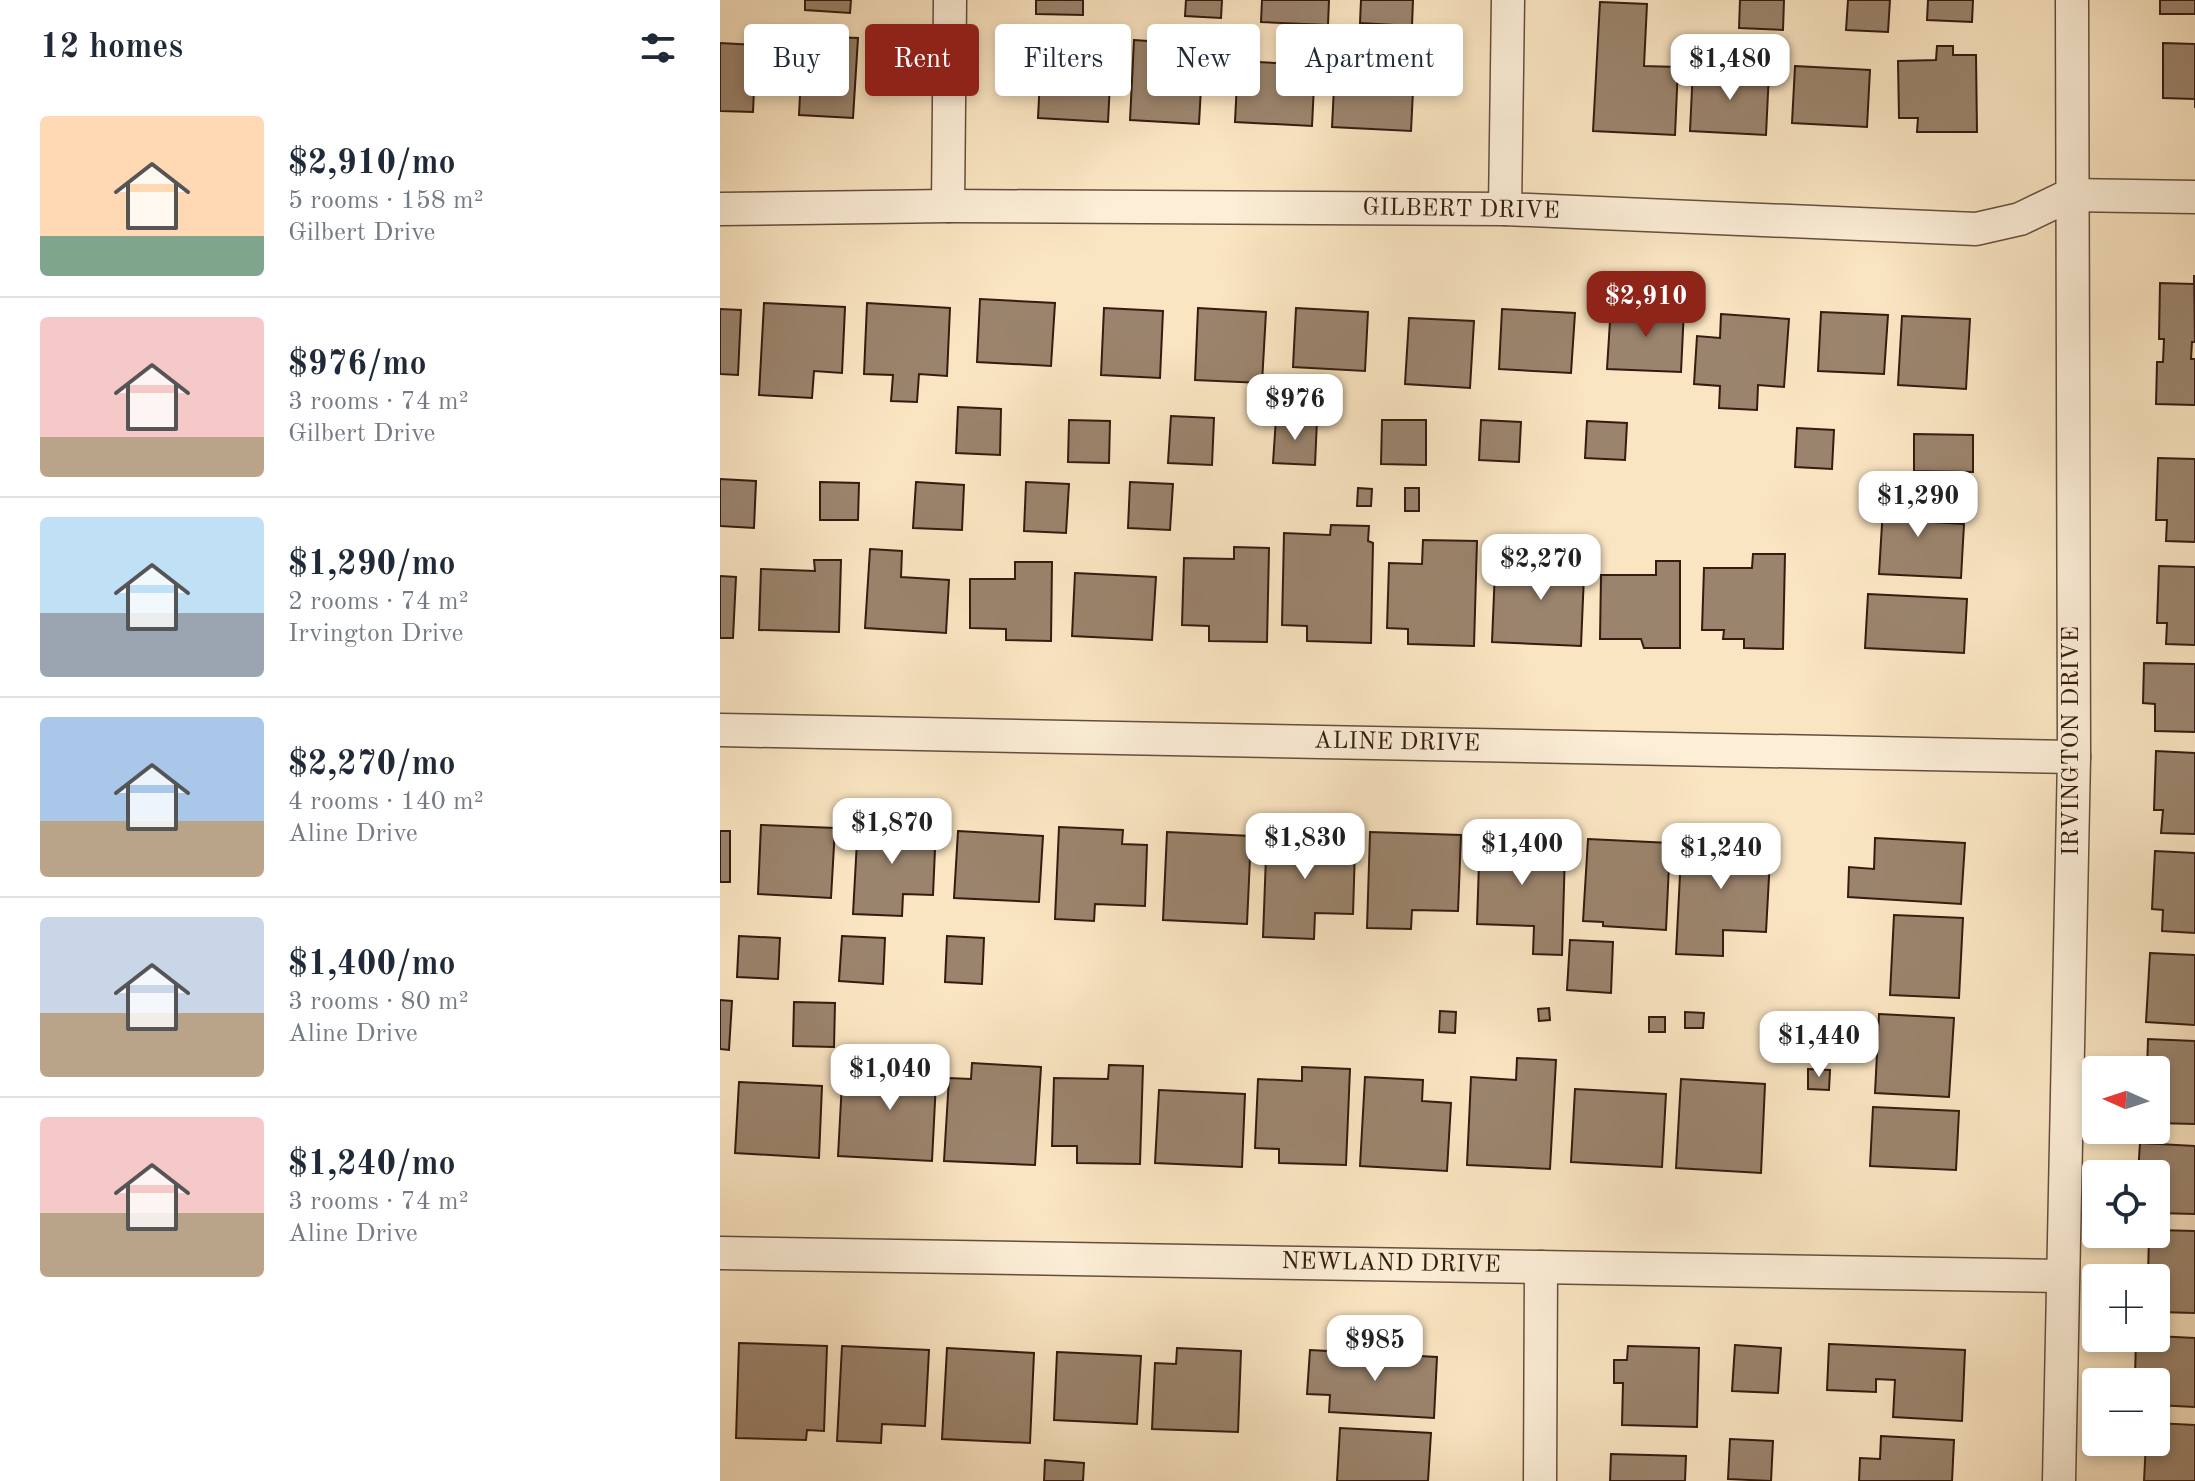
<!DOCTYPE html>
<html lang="en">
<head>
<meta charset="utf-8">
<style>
  body { margin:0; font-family:"Old Standard TT",serif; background:#f6f6f7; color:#1f2937; height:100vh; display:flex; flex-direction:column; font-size:30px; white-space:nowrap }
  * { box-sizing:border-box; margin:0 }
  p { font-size:26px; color:#747a83 }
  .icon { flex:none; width:44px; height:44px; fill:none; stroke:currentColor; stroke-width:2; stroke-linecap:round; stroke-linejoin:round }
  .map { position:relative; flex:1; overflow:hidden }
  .drawer { display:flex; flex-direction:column; background:#fff; width:720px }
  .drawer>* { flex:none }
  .guide { position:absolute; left:24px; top:24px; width:760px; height:72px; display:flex; gap:16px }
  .needle { width:52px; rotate:273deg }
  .buttons { position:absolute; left:1362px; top:1056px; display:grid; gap:16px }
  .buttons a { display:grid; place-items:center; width:88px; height:88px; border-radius:8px; background:#fff; box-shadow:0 4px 12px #0003; font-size:40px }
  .price { position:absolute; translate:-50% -68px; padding:0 18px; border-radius:16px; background:#fff; color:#222; font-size:26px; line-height:52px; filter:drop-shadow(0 2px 4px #0008) }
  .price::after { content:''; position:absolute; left:50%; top:48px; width:24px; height:18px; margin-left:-12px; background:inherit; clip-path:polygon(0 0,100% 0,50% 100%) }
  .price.selected { background:#8f2418; color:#fff }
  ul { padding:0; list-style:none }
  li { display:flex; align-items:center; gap:24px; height:200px; padding:0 40px }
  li+li { border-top:2px solid #e0e1e3 }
  li span { display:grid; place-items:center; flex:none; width:224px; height:160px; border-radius:8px; color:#555 }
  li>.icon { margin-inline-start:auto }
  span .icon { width:96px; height:96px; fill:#fffc; stroke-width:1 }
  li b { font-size:34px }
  h2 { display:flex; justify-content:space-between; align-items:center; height:96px; padding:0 40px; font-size:34px }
  .tag { padding:0 28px; border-radius:8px; background:#fff; box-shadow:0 4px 12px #0003; font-size:28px; line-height:72px }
  .tag.selected { background:#8f2418; color:#fff }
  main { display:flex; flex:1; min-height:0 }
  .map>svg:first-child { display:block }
  .building { fill:#9b846d; stroke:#351b10; stroke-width:2 }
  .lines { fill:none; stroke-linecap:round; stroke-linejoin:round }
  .street-casing { stroke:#664e3c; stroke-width:35 }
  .street { stroke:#fceed7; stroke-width:32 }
  .labels { text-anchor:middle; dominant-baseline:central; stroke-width:6; stroke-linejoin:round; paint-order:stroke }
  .street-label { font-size:24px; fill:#351b10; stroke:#fceed7 }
</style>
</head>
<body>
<main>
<section class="drawer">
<h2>12 homes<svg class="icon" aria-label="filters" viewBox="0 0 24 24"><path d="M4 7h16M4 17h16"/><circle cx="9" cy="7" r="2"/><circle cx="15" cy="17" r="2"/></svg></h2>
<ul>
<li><span style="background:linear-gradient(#ffd9b3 75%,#7fa58c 0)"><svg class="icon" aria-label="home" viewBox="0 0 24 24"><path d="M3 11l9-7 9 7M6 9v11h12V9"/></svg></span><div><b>$2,910/mo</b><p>5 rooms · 158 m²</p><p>Gilbert Drive</p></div></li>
<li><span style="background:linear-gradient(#f6c9c9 75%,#b9a48a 0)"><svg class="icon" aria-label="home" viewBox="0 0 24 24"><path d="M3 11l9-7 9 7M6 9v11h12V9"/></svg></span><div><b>$976/mo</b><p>3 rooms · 74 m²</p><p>Gilbert Drive</p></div></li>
<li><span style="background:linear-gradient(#bfe0f5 60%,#9aa5b1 0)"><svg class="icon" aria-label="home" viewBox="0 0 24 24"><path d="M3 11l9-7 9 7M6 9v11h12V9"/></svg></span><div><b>$1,290/mo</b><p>2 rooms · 74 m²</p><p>Irvington Drive</p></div></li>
<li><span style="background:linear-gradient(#a9c7e8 65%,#b9a48a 0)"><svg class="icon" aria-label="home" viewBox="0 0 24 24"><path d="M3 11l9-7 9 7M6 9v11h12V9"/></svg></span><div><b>$2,270/mo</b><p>4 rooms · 140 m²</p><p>Aline Drive</p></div></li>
<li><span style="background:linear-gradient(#c9d6e8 60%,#b9a48a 0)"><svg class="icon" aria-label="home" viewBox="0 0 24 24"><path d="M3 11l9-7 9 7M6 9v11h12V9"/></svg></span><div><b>$1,400/mo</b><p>3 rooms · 80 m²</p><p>Aline Drive</p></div></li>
<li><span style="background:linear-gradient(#f6c9c9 60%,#b9a48a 0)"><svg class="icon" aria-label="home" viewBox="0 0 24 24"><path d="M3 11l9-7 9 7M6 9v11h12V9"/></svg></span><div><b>$1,240/mo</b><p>3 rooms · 74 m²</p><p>Aline Drive</p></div></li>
</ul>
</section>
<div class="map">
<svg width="1475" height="1481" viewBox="0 0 1475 1481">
  <rect width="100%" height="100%" fill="#fae5c2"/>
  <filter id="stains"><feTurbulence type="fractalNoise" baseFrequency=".0025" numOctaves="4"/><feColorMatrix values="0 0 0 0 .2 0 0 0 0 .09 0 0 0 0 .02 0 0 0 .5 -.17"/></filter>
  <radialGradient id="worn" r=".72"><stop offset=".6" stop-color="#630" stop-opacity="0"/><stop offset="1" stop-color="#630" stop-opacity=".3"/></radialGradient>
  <!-- building -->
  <g class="building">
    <polygon points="85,0 131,0 130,13 85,10"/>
    <polygon points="316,0 363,0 363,15 316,14"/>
    <polygon points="466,0 502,0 501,18 465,16"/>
    <polygon points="542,0 609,0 608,25 541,22"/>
    <polygon points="641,0 693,0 692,26 640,23"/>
    <polygon points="1020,0 1064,0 1063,30 1019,28"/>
    <polygon points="1128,0 1170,0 1168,32 1126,30"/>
    <polygon points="1208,0 1253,0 1252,22 1207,20"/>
    <rect x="1440" y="0" width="35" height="14"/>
    <polygon points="880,2 927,4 924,66 958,67 955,135 873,131"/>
    <polygon points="83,36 138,38 133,118 79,115"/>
    <polygon points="414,40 442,42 441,67 482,69 479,124 410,120"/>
    <polygon points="0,43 36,45 33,112 0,111"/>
    <polygon points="1443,43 1475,44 1475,108 1475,99 1443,98"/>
    <polygon points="1217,46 1233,46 1233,55 1256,55 1257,132 1197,132 1198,118 1179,118 1178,61 1216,60"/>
    <polygon points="321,59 391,63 388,122 318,118"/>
    <polygon points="518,61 595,65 592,126 515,122"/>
    <polygon points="1075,66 1150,70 1147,127 1072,123"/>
    <polygon points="615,67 694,71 691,131 612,127"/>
    <polygon points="973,68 1049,72 1046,135 970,131"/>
    <polygon points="1474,275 1475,342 1472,342 1471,359 1475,359 1475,405 1436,404 1437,362 1443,362 1444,339 1439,339 1440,283 1474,284"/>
    <polygon points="260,299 335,303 331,366 257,362"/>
    <polygon points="44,303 125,307 122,373 94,371 92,398 39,395"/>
    <polygon points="147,303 230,308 227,376 199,374 197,402 171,401 173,375 144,374"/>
    <polygon points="891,305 964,309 961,372 887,369"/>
    <polygon points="384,308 443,311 440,378 381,375"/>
    <polygon points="478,308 546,312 542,383 475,380"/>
    <polygon points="576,308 648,312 645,371 573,367"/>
    <polygon points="0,309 21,310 18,375 0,374"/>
    <polygon points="782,309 855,313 851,373 779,369"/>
    <polygon points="1101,312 1168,315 1164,374 1098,371"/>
    <polygon points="1001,314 1069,319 1064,387 1038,385 1037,410 999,408 1000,386 974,384 977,336 1000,338"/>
    <polygon points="1182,316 1250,319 1246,389 1178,385"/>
    <polygon points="689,318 754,321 750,388 685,384"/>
    <polygon points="238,407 281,409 280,455 236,453"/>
    <polygon points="451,416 494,418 492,465 448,463"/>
    <polygon points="556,418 597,420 595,465 553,463"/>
    <polygon points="349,420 390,421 389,463 348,462"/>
    <polygon points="662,420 706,420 706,465 661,464"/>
    <polygon points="761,420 801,422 799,462 759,460"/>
    <polygon points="867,421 907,423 905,460 865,458"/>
    <polygon points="1077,428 1114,430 1112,469 1075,467"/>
    <polygon points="1194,434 1253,435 1253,472 1194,471"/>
    <polygon points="1438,458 1475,459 1475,542 1446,541 1447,520 1436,520"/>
    <polygon points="0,479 36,481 34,528 0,526"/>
    <polygon points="100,482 139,483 138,520 100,520"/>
    <polygon points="196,482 244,485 242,530 193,528"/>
    <polygon points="306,482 349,484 346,533 304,531"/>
    <polygon points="410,482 453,484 450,530 408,528"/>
    <polygon points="638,488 652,489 651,506 637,506"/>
    <rect x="685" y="488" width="14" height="23"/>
    <polygon points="1164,491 1213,494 1212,522 1244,524 1241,578 1159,574"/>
    <polygon points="611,525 649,526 648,541 653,543 651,643 587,641 587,626 562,625 564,533 610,535"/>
    <polygon points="703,540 757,541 754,646 688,644 688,629 667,628 669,563 702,564"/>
    <polygon points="514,547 549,548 547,642 489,641 489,626 462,625 464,558 514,559"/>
    <polygon points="150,549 182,551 181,577 229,580 226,633 145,628"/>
    <polygon points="820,549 865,551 861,646 772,642 775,570 819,572"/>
    <polygon points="1033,554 1065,554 1063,649 1024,648 1024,639 1003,639 1004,630 982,630 984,568 1032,568"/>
    <polygon points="94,560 121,560 119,632 39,630 41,569 95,571"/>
    <polygon points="936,561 960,561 960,648 924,648 921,639 880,639 881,575 936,575"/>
    <polygon points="295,562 332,562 331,641 286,640 286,629 250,628 250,579 295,579"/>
    <polygon points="1439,566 1475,567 1475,645 1446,644 1447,623 1437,623"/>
    <polygon points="355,573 436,577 432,640 352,636"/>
    <polygon points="0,576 16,577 13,638 0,638"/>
    <polygon points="1148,594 1247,599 1244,653 1145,648"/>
    <polygon points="1424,663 1475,664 1475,732 1435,731 1435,704 1423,703"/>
    <polygon points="1436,751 1475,753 1475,834 1441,833 1443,810 1434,810"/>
    <polygon points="138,822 216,826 213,895 183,894 182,916 133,914"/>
    <polygon points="41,825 115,828 111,898 38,894"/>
    <polygon points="339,827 403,830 402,844 427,845 425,906 375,904 374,921 335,919"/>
    <polygon points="547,829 621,831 621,848 635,849 633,914 595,913 594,939 543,937"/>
    <rect x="0" y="831" width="10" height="51"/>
    <polygon points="238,831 323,836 319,902 234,898"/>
    <polygon points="447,832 531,836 527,924 443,920"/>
    <polygon points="650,832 741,835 738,911 692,910 691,929 647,928"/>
    <polygon points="760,832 820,834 820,850 845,851 842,955 813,954 814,926 757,924"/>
    <polygon points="962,835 1051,840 1046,932 1003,930 1003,956 956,954"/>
    <polygon points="1155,838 1245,843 1241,904 1128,897 1129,867 1154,869"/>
    <polygon points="868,839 950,843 946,930 883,926 883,922 863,921"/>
    <polygon points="1435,851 1475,853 1475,933 1442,931 1443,910 1432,909"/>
    <polygon points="1174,915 1243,918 1239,998 1170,995"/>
    <polygon points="19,936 60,938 58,979 17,977"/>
    <polygon points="122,936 165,938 163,984 119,981"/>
    <polygon points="227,936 264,938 262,984 225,982"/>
    <polygon points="850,940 893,942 891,993 847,990"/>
    <polygon points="1430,953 1475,955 1475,1025 1426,1022"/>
    <polygon points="0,1000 12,1001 9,1050 0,1049"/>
    <polygon points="74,1002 115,1003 114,1047 73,1046"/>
    <polygon points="829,1008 830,1020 819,1021 818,1009"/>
    <polygon points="720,1011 736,1012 735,1033 719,1032"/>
    <polygon points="965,1012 984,1013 983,1028 965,1028"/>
    <polygon points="1159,1014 1234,1018 1229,1097 1155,1093"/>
    <rect x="929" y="1017" width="16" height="15"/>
    <polygon points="1428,1039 1475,1041 1475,1124 1436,1123 1436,1070 1427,1070"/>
    <polygon points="153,1058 217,1062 212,1161 118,1156 122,1082 151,1084"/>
    <polygon points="797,1058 836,1060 830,1169 747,1165 751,1077 796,1080"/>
    <polygon points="252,1063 321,1067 315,1165 224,1161 229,1078 251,1079"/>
    <polygon points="389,1065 423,1066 420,1164 357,1163 357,1146 332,1146 334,1078 388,1079"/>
    <polygon points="582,1067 630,1069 626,1165 559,1163 559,1149 535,1148 538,1079 582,1081"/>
    <polygon points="1088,1069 1110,1070 1109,1090 1088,1089"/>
    <polygon points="645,1077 703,1080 702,1101 731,1103 727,1171 640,1166"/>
    <polygon points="961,1079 1045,1084 1041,1173 956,1168"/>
    <polygon points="19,1082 102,1086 99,1158 15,1153"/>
    <polygon points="855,1089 946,1094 942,1167 851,1162"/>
    <polygon points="439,1090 525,1094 522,1167 435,1163"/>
    <polygon points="1153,1107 1239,1111 1236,1170 1150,1166"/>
    <polygon points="1420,1143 1475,1146 1475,1214 1436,1213 1436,1174 1418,1174"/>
    <polygon points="1436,1230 1475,1231 1475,1313 1437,1312 1436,1278 1428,1278 1429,1234 1436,1234"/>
    <polygon points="1436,1336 1475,1338 1475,1407 1436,1405 1436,1382 1427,1382 1427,1376 1415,1376 1416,1338"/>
    <polygon points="19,1343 107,1346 104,1431 87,1430 86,1440 16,1438"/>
    <polygon points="1109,1344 1245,1350 1242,1421 1173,1417 1175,1380 1156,1379 1156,1392 1107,1390"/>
    <polygon points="1015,1345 1061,1348 1058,1393 1012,1391"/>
    <polygon points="122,1346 209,1350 205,1426 162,1424 161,1443 117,1441"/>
    <polygon points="908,1346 979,1348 977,1427 902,1425 903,1383 894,1383 894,1360 907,1360"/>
    <polygon points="227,1348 314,1353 310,1443 222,1439"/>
    <polygon points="457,1348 521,1351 518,1432 432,1429 435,1363 456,1364"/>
    <polygon points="590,1350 717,1357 714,1418 609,1412 610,1395 587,1394"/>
    <polygon points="337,1352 421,1356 417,1424 334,1420"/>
    <polygon points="1436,1423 1475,1425 1475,1481 1424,1481 1426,1442 1436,1442"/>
    <polygon points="620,1428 711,1433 708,1481 617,1481"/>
    <polygon points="1161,1436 1234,1440 1232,1481 1139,1481 1140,1458 1160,1459"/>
    <polygon points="1010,1439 1053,1441 1051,1481 1008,1479"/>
    <polygon points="891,1454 966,1456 965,1481 890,1481"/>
    <polygon points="325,1460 364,1463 363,1481 324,1481"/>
  </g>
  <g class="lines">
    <!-- street casing -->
    <g class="street-casing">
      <g id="street">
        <polyline points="228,206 230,0"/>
        <polyline points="0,209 228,206 785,209 1256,229 1300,219 1350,195 1475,197"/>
        <polyline points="785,209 788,0"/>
        <polyline points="0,730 1354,757"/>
        <polyline points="0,1253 1341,1276"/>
        <polyline points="820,1481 821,1267"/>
        <polyline points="1339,1481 1354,757 1352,0"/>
      </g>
    </g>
    <!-- street -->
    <use href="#street" class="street"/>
  </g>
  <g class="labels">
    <!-- street labels -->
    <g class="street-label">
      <text transform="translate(741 210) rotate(1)">GILBERT DRIVE</text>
      <text transform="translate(1352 741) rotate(-90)">IRVINGTON DRIVE</text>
      <text transform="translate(677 743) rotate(1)">ALINE DRIVE</text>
      <text transform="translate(671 1264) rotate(1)">NEWLAND DRIVE</text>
    </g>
  </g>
  <rect width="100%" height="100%" filter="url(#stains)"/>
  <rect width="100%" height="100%" fill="url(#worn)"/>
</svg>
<div class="buttons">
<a><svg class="needle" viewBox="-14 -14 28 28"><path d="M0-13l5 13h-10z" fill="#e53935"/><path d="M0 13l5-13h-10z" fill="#747a83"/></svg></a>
<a><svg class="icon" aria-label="locate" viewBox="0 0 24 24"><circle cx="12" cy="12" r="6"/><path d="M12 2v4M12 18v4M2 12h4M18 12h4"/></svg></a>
<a>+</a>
<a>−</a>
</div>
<b class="price" style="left:1010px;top:102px">$1,480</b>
<b class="price selected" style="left:926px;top:339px">$2,910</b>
<b class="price" style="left:575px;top:442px">$976</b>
<b class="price" style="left:1198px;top:539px">$1,290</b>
<b class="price" style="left:821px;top:602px">$2,270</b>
<b class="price" style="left:172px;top:866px">$1,870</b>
<b class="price" style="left:585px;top:881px">$1,830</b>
<b class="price" style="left:802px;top:887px">$1,400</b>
<b class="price" style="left:1001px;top:891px">$1,240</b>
<b class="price" style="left:1099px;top:1079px">$1,440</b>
<b class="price" style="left:170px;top:1112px">$1,040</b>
<b class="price" style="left:655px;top:1383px">$985</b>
<div class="guide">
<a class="tag">Buy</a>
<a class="tag selected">Rent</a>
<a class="tag">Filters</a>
<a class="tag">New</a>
<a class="tag">Apartment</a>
</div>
</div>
</main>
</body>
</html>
